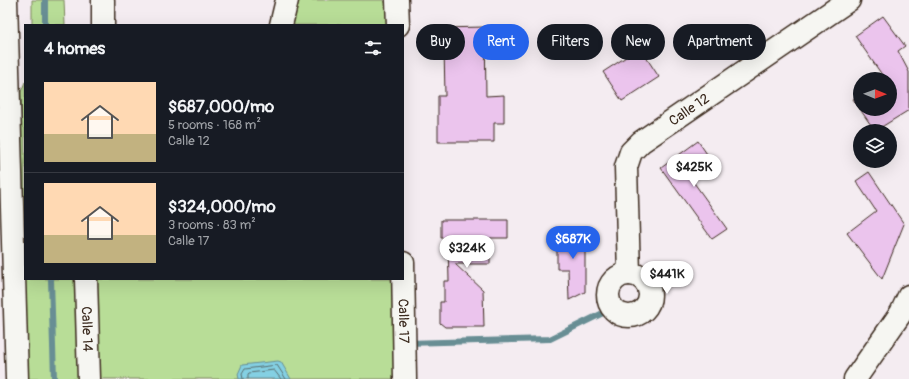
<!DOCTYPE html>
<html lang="en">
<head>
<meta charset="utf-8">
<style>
  body { margin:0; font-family:Pangolin,sans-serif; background:#242831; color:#f1f3f6; height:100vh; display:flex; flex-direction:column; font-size:15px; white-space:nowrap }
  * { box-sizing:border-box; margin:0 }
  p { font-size:13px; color:#9ea1a6 }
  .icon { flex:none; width:22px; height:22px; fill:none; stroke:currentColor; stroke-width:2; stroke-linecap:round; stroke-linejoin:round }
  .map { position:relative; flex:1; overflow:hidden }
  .side { position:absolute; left:24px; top:24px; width:380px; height:256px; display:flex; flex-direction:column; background:#171b24; border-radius:0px; box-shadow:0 4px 16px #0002 }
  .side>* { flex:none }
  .hud { position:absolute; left:416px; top:24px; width:380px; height:36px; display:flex; gap:8px }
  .needle { width:26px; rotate:91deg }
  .buttons { position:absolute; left:853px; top:72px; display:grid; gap:8px }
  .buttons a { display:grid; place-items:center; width:44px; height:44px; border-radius:50%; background:#171b24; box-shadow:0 4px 16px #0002; font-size:20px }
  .price { position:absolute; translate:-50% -34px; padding:0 9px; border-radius:14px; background:#fff; color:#222; font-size:13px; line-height:26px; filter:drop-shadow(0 1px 2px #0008) }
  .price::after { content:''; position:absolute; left:50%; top:24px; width:12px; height:9px; margin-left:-6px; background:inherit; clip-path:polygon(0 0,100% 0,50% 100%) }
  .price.active { background:#2563eb; color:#fff }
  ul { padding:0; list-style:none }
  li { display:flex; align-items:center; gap:12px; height:100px; padding:0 20px }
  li+li { border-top:1px solid #363941 }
  li span { display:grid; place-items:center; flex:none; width:112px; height:80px; border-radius:0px; color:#555 }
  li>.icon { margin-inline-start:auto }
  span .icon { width:48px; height:48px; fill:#fffc; stroke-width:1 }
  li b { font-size:17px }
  h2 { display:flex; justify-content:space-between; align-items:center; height:48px; padding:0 20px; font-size:17px }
  .chip { padding:0 14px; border-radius:18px; background:#171b24; box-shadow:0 4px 16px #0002; font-size:14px; line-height:36px }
  .chip.active { background:#2563eb; color:#fff }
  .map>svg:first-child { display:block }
  .green { fill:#b8dd97; stroke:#7a845a }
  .water { fill:#84d0e3; stroke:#678e94 }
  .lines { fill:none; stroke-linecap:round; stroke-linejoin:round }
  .shore { stroke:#586c6d; stroke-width:1 }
  .stream { stroke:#678e94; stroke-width:6 }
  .building { fill:#ebc4ed; stroke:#3b2a1e }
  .minor-casing { stroke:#3b2a1e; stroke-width:25 }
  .minor { stroke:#f6f6f2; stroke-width:22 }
  .labels { text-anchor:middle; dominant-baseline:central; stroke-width:3.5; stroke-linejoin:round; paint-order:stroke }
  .street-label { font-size:14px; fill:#3b2a1e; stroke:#f6f6f2 }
</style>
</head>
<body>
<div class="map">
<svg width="909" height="379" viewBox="0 0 909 379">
  <rect width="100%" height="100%" fill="#f4ecf1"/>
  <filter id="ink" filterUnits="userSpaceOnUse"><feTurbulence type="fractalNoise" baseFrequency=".025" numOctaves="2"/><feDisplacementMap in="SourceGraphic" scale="8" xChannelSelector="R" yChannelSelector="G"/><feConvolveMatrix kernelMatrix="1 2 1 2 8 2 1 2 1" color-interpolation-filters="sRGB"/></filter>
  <g filter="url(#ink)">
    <!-- green -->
    <g class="green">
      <polygon points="32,0 64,0 65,25 32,25"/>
      <path d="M 300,0 L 383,0 L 387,5 L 389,25 L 294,25 C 290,16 294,6 300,0 Z"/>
      <polygon points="25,82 25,279 403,279 405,379 27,379 21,92"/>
    </g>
    <!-- water -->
    <polygon class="water" points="278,361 281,362 291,379 239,379 238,374 242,365"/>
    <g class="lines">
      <!-- shore -->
      <g class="shore">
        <polyline points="243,379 242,374 245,369 277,365 286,379"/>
        <polyline points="248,379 248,374 249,373 274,370 281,379"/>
      </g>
      <!-- stream -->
      <g class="stream">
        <polyline points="45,0 45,25"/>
        <polyline points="51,279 54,379"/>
        <polyline points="407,343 550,339 605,312"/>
      </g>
    </g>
    <!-- building -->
    <g class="building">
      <polygon points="883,16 905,46 898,51 909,72 909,110 875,131 853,99 860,94 860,109 890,109 890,79 885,79 855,36"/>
      <polygon points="485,27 486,96 504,95 504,123 494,123 494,142 438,142 438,96 445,96 444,47 439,47 439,28"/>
      <polygon points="640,48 659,77 622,101 603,72"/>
      <polygon points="698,141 709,157 687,173 727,229 712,239 661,168"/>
      <polygon points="869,172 904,224 882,279 847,233 876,211 856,181"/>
      <polygon points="441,220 508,220 508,238 490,238 490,264 455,264 483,290 484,327 445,327 440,323 440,302 444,302 444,281 449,281 448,238 441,238"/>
      <polygon points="557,231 585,231 585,292 569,300 568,269 557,269"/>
    </g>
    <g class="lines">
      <!-- minor casing -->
      <g class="minor-casing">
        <g id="minor">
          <polyline points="6,0 17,379"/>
          <polyline points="103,0 103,25"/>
          <polyline points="397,0 398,25"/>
          <polyline points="281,25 287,0"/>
          <path id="s1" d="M 403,263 L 405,379"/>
          <circle cx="629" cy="295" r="21"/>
          <path id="s2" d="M 629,274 L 626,167 L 631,152 L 641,142 L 849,0"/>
          <path id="s3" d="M 86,279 L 89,379"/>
          <polyline points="855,379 901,313 909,296"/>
        </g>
      </g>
      <!-- minor -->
      <use href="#minor" class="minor"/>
    </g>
  </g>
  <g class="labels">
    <!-- street labels -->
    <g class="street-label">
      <text stroke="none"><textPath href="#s2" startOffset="195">Calle 12</textPath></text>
      <text stroke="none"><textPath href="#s1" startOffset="58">Calle 17</textPath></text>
      <text stroke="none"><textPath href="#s3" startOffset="50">Calle 14</textPath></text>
    </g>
  </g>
</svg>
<div class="buttons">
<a><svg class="needle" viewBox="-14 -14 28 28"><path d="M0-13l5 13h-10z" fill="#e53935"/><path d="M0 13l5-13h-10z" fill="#9ea1a6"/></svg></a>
<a><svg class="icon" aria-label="layers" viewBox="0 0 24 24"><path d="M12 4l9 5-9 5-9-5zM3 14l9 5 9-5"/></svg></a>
</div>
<b class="price" style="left:694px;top:188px">$425K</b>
<b class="price active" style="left:573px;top:260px">$687K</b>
<b class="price" style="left:467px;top:269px">$324K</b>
<b class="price" style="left:667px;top:295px">$441K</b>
<div class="hud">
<a class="chip">Buy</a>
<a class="chip active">Rent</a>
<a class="chip">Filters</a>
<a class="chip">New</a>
<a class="chip">Apartment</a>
</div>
<section class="side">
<h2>4 homes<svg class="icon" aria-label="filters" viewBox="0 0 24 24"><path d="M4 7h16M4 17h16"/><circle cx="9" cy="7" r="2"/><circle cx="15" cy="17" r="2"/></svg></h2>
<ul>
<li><span style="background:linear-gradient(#ffd9b3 65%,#c2b280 0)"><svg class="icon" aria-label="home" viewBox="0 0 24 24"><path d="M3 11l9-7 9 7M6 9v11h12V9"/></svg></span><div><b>$687,000/mo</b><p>5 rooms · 168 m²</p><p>Calle 12</p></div></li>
<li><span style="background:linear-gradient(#ffd9b3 65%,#c2b280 0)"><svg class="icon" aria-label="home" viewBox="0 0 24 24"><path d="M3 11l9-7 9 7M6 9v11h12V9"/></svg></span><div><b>$324,000/mo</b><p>3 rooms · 83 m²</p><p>Calle 17</p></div></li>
</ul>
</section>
</div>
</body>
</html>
